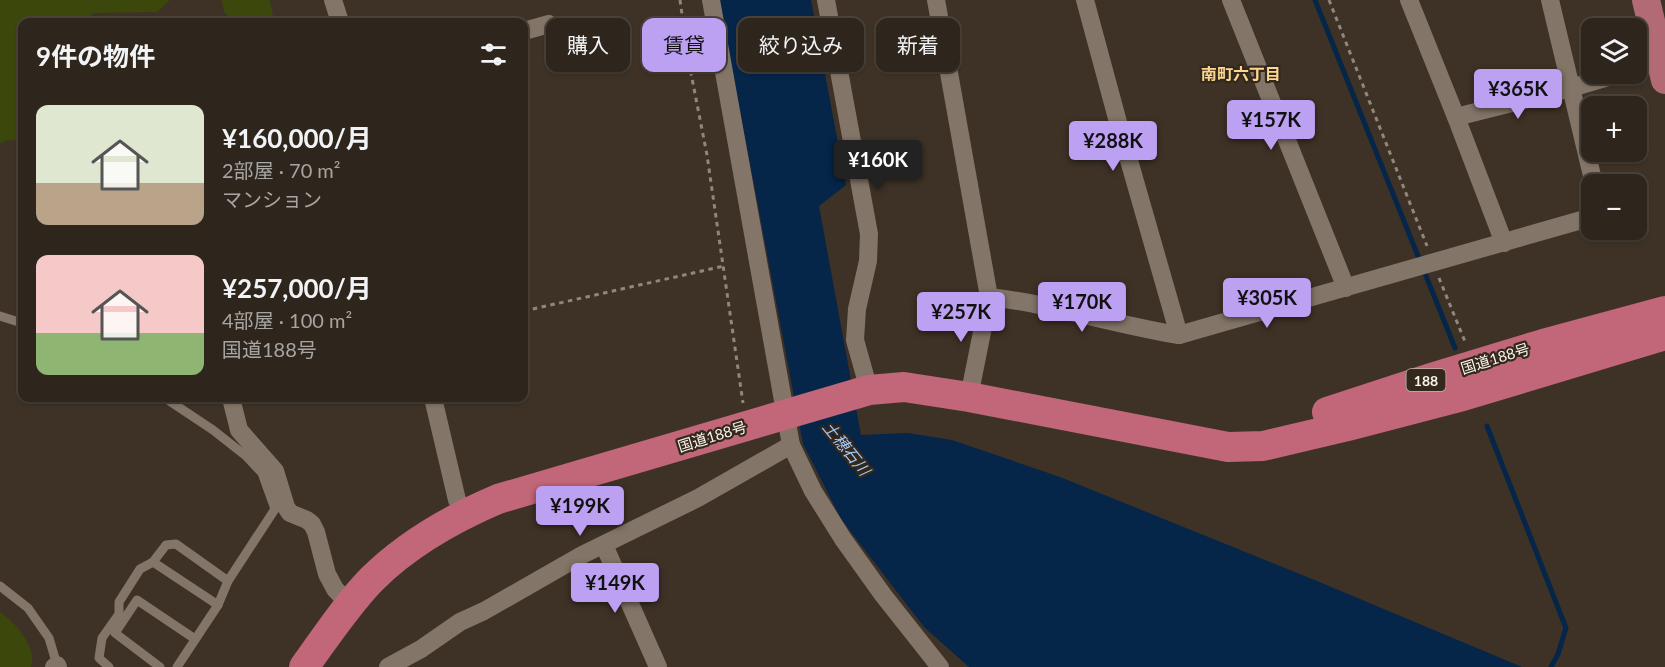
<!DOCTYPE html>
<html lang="ja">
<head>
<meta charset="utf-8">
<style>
  body { margin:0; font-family:Lato,"Noto Sans JP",sans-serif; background:#362e25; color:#f1f3f6; height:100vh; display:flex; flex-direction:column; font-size:22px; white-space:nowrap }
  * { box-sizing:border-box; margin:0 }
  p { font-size:20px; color:#a7a5a3 }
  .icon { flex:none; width:33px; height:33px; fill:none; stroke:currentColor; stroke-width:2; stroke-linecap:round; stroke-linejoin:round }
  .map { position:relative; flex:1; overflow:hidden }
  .panel { position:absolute; left:18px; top:18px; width:510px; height:384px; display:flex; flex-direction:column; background:#2e261c; border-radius:12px; box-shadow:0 2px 4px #0004,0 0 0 2px #49433b }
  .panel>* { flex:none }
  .top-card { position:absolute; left:546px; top:18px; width:570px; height:54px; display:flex; gap:12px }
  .buttons { position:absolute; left:1581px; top:18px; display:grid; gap:12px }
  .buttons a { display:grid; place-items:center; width:66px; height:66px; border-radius:12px; background:#2e261c; box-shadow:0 2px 4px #0004,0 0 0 2px #49433b; font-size:30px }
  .price { position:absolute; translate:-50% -51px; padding:0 14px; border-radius:6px; background:#bca0f2; color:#111; font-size:20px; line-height:39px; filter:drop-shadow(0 2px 3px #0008) }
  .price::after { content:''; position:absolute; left:50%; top:36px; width:18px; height:14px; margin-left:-9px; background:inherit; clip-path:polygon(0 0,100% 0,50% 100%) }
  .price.selected { background:#222; color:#fff }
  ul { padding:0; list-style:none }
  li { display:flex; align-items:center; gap:18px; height:150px; padding:0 18px }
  li span { display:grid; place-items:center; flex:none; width:168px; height:120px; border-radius:12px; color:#555 }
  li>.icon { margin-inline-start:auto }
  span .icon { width:72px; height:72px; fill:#fffc; stroke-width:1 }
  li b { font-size:26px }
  h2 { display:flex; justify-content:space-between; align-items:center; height:72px; padding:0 18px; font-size:26px }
  .pill { padding:0 21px; border-radius:12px; background:#2e261c; box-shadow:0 2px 4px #0004,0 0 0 2px #49433b; font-size:21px; line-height:54px }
  .pill.selected { background:#bca0f2; color:#111 }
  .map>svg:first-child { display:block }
  .green { fill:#3b470b }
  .water { fill:#052549 }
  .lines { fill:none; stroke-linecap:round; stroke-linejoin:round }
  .stream { stroke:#052549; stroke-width:5 }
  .path { stroke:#90867c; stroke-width:3; stroke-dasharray:4.5 4.5; stroke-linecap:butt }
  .service { stroke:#837568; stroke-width:9 }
  .minor { stroke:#837568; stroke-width:18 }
  .primary { stroke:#b26a75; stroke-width:28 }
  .trunk { stroke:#c26679; stroke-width:30 }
  .labels { text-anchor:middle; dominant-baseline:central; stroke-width:4.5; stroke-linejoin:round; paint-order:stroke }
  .shield { fill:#33281c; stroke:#bfb6ae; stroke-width:1.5 }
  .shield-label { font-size:14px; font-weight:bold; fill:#fbf3ec }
  .street-label { font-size:15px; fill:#fbf3ec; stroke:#33281c }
  .neighbourhood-label { font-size:16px; font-weight:bold; fill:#fcd68e; stroke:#33281c }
  .water-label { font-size:16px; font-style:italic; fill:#a4c8f6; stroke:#33281c }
</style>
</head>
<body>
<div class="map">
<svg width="1665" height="667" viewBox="0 0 1665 667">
  <rect width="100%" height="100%" fill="#3e3226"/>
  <!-- green -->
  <g class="green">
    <polygon points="0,0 170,0 157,12 93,13 84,22 22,22 22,139 5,141 0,144"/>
    <polygon points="222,0 270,0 274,22 234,22 224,12"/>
    <path d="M 0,612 C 16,623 37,647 31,667 L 0,667 Z"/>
  </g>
  <!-- water -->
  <polygon class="water" points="719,0 811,0 846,185 819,206 861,435 908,433 952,440 1060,477 1317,581 1522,667 969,667 924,627 841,519 803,444"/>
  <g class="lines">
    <!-- stream -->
    <g class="stream">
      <polyline points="1315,0 1455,348"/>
      <polyline points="1487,426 1566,628 1558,654 1551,667"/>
    </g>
    <!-- path -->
    <g class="path">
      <polyline points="680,0 688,58 707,155 743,403"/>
      <polyline points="1329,0 1427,246"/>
      <polyline points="1439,278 1466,344"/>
      <polyline points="524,311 724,266"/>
    </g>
    <!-- service -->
    <g class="service">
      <polyline points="0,316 22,323"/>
      <polyline points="165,398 213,430 246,456 262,473 275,509 228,581 218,605"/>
      <polyline points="153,562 166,545 176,544 228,581"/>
      <polyline points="0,586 28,608 49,638 57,665"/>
      <polyline points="109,667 99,658 102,638 119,614 119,602 140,569 153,562 218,605 177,667"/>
      <polyline points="160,667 115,633 137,600 195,639"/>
    </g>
    <!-- minor -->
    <g class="minor">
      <polyline points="333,0 340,22"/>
      <polyline points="711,0 791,445 813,491 843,539 883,595 940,667"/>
      <polyline points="826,0 869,234 868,261 857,309 855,340 869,390"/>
      <polyline points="936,0 989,297 969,397"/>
      <polyline points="1085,0 1118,122 1179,335"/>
      <polyline points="1231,0 1346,288"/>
      <polyline points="1409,0 1456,117 1504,243"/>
      <polyline points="1550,0 1594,184"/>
      <polyline points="524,31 549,24"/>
      <polyline points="1636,68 1660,61"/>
      <polyline points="1456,117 1571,88 1618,74"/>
      <path d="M 989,297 C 1053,304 1115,325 1179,335 L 1592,217"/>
      <polyline points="231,398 239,430 275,471 286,507 290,513 307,520 312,524 316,532 327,574 335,589 350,605"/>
      <polyline points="433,398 457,500 465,513"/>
      <polyline points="604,545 658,667"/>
      <polyline points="54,667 57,665 58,667"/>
      <polyline points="388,667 421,649 460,622 484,611 582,555 698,498 791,445"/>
    </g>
    <!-- primary -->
    <polyline class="primary" points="1646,0 1665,80"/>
    <!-- trunk -->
    <g class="trunk">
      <polyline points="1327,412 1431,378 1543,344 1665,311"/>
      <path d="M 304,667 C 325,638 346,606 371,580 C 407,544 451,519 498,499 L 869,390 L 904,387 L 969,397 L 1228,447 L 1263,446 L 1348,426 L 1463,396 L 1665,335"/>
    </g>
  </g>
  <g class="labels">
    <!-- shield labels -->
    <rect class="shield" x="1406.5" y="369" width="39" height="22" rx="4.5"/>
    <g class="shield-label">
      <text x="1426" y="380">188</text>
    </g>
    <!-- street labels -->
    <g class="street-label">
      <text transform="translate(1495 358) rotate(-17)">国道188号</text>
      <text transform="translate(712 436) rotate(-17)">国道188号</text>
    </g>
    <!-- neighbourhood labels -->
    <g class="neighbourhood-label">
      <text x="1241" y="73">南町六丁目</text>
    </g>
    <!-- water labels -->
    <g class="water-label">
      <text transform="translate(847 448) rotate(51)">土穂石川</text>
    </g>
  </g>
</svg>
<div class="buttons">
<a><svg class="icon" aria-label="layers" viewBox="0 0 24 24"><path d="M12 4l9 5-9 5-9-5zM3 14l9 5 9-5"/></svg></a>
<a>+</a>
<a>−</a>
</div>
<b class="price" style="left:1518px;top:120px">¥365K</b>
<b class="price" style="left:1271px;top:151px">¥157K</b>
<b class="price" style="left:1113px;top:172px">¥288K</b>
<b class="price selected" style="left:878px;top:191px">¥160K</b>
<b class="price" style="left:1267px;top:329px">¥305K</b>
<b class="price" style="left:1082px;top:333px">¥170K</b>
<b class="price" style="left:961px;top:343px">¥257K</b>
<b class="price" style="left:580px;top:537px">¥199K</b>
<b class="price" style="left:615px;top:614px">¥149K</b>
<div class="top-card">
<a class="pill">購入</a>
<a class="pill selected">賃貸</a>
<a class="pill">絞り込み</a>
<a class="pill">新着</a>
</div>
<section class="panel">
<h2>9件の物件<svg class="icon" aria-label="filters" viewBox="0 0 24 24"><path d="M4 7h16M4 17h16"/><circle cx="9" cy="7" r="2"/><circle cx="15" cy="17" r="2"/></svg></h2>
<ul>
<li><span style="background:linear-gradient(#dfe7d0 65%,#b9a48a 0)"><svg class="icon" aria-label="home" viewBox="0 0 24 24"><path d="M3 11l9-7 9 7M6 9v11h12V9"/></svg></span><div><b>¥160,000/月</b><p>2部屋 · 70 m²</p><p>マンション</p></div></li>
<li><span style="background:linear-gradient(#f6c9c9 65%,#8fb573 0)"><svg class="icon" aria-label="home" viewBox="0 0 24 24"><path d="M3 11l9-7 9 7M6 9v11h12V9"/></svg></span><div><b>¥257,000/月</b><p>4部屋 · 100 m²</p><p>国道188号</p></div></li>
</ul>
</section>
</div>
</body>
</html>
